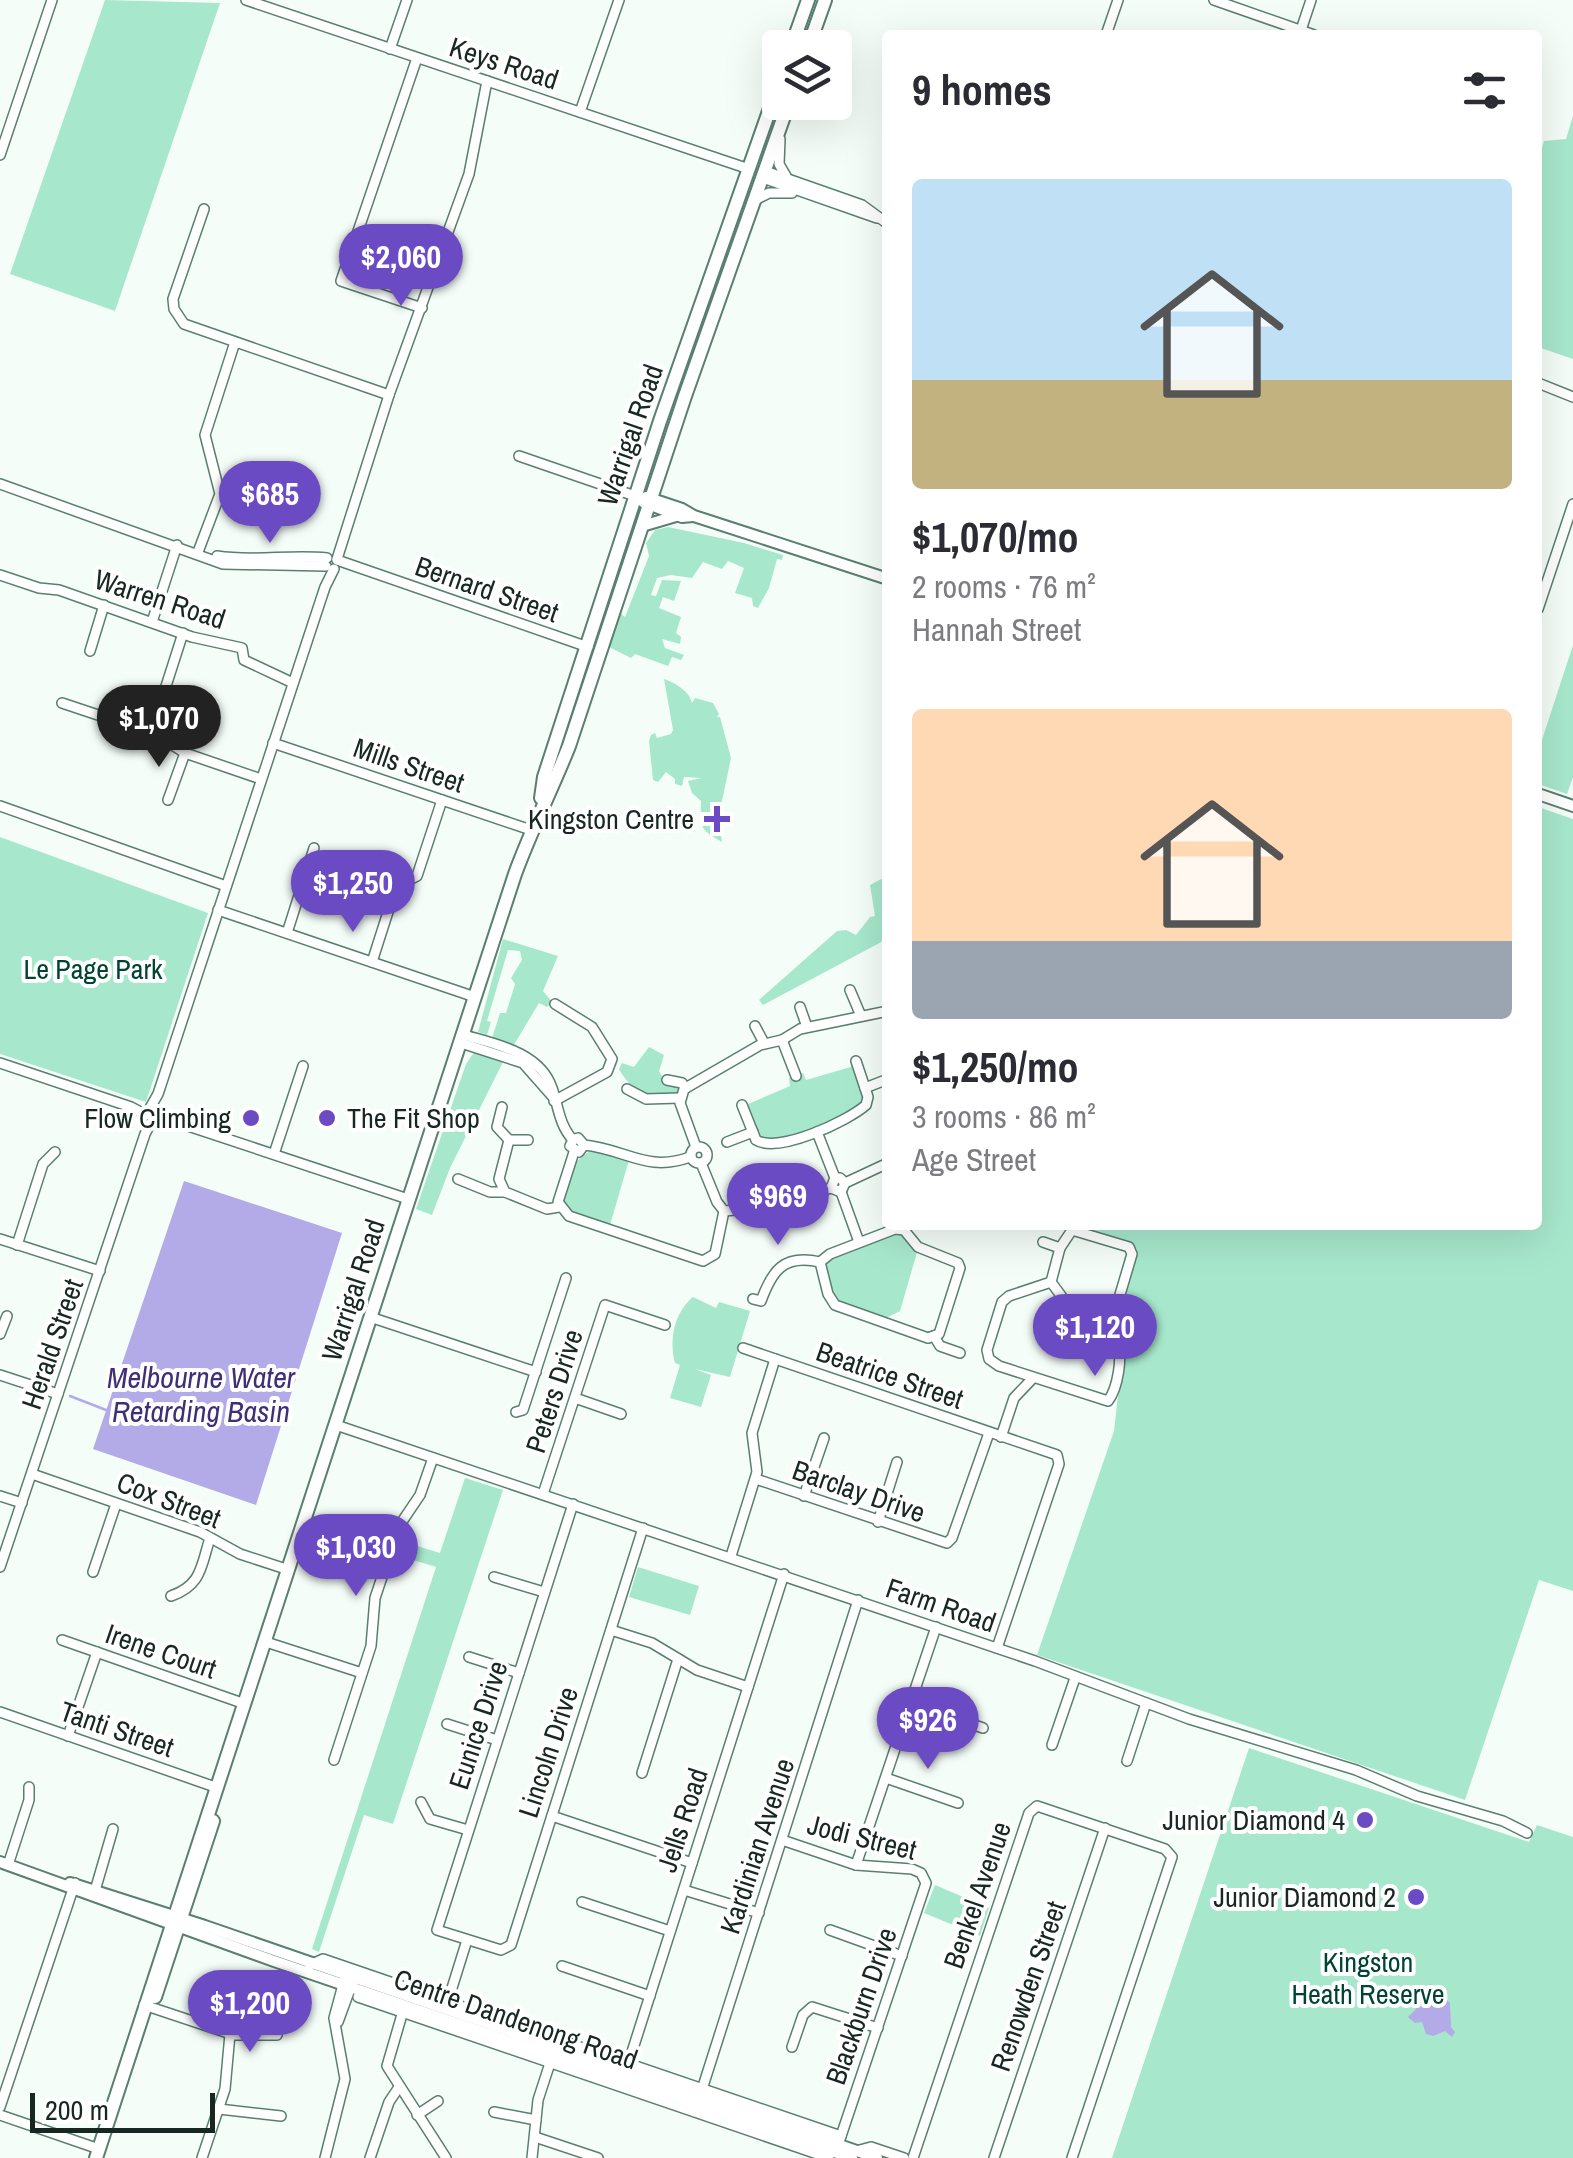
<!DOCTYPE html>
<html lang="en">
<head>
<meta charset="utf-8">
<style>
  body { margin:0; font-family:"Archivo Narrow",sans-serif; background:#f7f7f7; color:#2b2b33; height:100vh; display:flex; flex-direction:column; font-size:38px; white-space:nowrap }
  * { box-sizing:border-box; margin:0 }
  p { font-size:32px; color:#7c7c81 }
  .icon { flex:none; width:55px; height:55px; fill:none; stroke:currentColor; stroke-width:2; stroke-linecap:round; stroke-linejoin:round }
  .map { position:relative; flex:1; overflow:hidden }
  .drawer { position:absolute; left:882px; top:30px; width:660px; height:1200px; display:flex; flex-direction:column; background:#fff; border-radius:10px; box-shadow:0 10px 40px #0002 }
  .drawer>* { flex:none }
  .tools { position:absolute; left:762px; top:30px; display:grid; gap:20px }
  .tools a { display:grid; place-items:center; width:90px; height:90px; border-radius:10px; background:#fff; box-shadow:0 10px 40px #0002; font-size:50px }
  .scale { position:absolute; left:30px; bottom:25px; width:185px; box-sizing:border-box; padding-left:10px; border:5px solid #172721; border-top:0; font-size:28px; line-height:35px; white-space:nowrap; color:#172721; -webkit-text-stroke:8px #fff; paint-order:stroke }
  .price { position:absolute; translate:-50% -85px; padding:0 22px; border-radius:35px; background:#6b4bc4; color:#fff; font-size:32px; line-height:65px; filter:drop-shadow(0 2px 5px #0008) }
  .price::after { content:''; position:absolute; left:50%; top:60px; width:30px; height:22px; margin-left:-15px; background:inherit; clip-path:polygon(0 0,100% 0,50% 100%) }
  .price.selected { background:#222; color:#fff }
  ul { padding:0; list-style:none }
  li { display:grid; align-content:center; gap:20px; height:530px; padding:0 30px }
  li span { display:grid; place-items:center; height:310px; border-radius:10px; color:#555 }
  li>.icon { margin-inline-start:auto }
  span .icon { width:180px; height:180px; fill:#fffc; stroke-width:1 }
  li b { font-size:42px }
  h2 { display:flex; justify-content:space-between; align-items:center; height:120px; padding:0 30px; font-size:42px }
  .map>svg:first-child { display:block }
  .green { fill:#a7e8cd }
  .water { fill:#b3aae8 }
  .lines { fill:none; stroke-linecap:round; stroke-linejoin:round }
  .stream { stroke:#b3aae8; stroke-width:2.5 }
  .minor-casing { stroke:#597f70; stroke-width:12 }
  .major-casing { stroke:#597f70; stroke-width:14 }
  .highway-casing { stroke:#597f70; stroke-width:16 }
  .minor { stroke:#fff; stroke-width:9 }
  .major { stroke:#fff; stroke-width:10 }
  .highway { stroke:#fff; stroke-width:12 }
  .poi-dot { fill:#6b4bc4; stroke:#fff; stroke-width:4 }
  .labels { text-anchor:middle; dominant-baseline:central; stroke-width:8; stroke-linejoin:round; paint-order:stroke }
  .street-label { font-size:28px; fill:#172721; stroke:#fff }
  .poi-label { font-size:28px; fill:#172721; stroke:#fff; text-anchor:end }
  .park-label { font-size:28px; fill:#004431; stroke:#fff }
  .water-label { font-size:30px; font-style:italic; fill:#402e77; stroke:#fff }
</style>
</head>
<body>
<div class="map">
<svg width="1573" height="2158" viewBox="0 0 1573 2158">
  <rect width="100%" height="100%" fill="#f5fdf9"/>
  <!-- green -->
  <g class="green">
    <polygon points="105,0 220,3 115,311 10,274"/>
    <polygon points="1573,116 1573,359 1538,347 1538,161 1544,141 1566,139"/>
    <polygon points="668,527 744,543 783,555 782,560 777,559 769,588 758,608 753,606 752,598 735,593 744,568 728,561 722,569 703,562 692,578 671,575 657,578 651,595 656,596 662,580 681,581 674,601 663,597 659,608 681,617 676,633 681,637 680,644 662,639 665,648 684,655 681,660 672,657 668,666 635,654 631,658 609,647 620,613 625,617 649,556 646,543 655,530"/>
    <polygon points="1573,645 1573,777 1567,794 1538,784 1538,752"/>
    <path d="M 664,679 C 676,683 690,692 692,703 L 695,698 L 713,703 L 719,714 L 717,717 L 720,717 L 731,758 L 718,820 L 710,818 L 706,823 L 712,827 L 719,822 L 722,842 C 698,828 701,828 701,801 L 692,793 L 688,781 L 701,778 L 684,777 L 682,786 L 675,784 L 675,779 L 666,772 L 658,782 L 653,780 L 649,741 L 651,735 L 655,733 L 657,738 L 671,734 L 673,730 Z"/>
    <polygon points="1538,807 1573,819 1573,1591 1539,1580 1465,1800 1037,1655 1114,1431 1124,1342 1122,1302 1137,1249 1073,1225 1538,1225"/>
    <polygon points="0,837 208,913 146,1102 0,1054"/>
    <polygon points="887,876 887,939 763,1005 759,1000 837,931 846,930 856,935 870,917 875,916 870,885"/>
    <polygon points="503,939 558,956 543,991 552,1002 547,1007 539,1003 512,1048 491,1041 500,1013 506,1013 515,984 511,978 522,960 520,951 508,950 487,1021 491,1022 487,1035 478,1032"/>
    <path d="M 649,1047 L 664,1055 L 659,1071 L 665,1082 L 679,1085 L 677,1095 C 648,1098 633,1094 619,1069 L 622,1063 L 634,1067 Z"/>
    <polygon points="475,1051 505,1058 450,1168 432,1215 416,1209 466,1064"/>
    <polygon points="854,1066 864,1098 863,1106 805,1131 766,1143 758,1139 746,1105 790,1086 789,1078 803,1073 806,1080"/>
    <path d="M 593,1150 L 629,1160 L 610,1225 L 570,1212 L 562,1205 C 565,1182 570,1159 593,1150 Z"/>
    <path d="M 902,1231 L 918,1249 L 900,1311 L 886,1318 L 835,1301 C 829,1287 819,1272 826,1258 Z"/>
    <path d="M 693,1297 L 716,1308 L 719,1302 L 750,1311 L 730,1377 L 695,1369 L 711,1375 L 701,1407 L 670,1398 L 680,1365 L 675,1363 C 669,1339 674,1313 693,1297 Z"/>
    <polygon points="465,1478 503,1490 393,1824 364,1815 319,1952 312,1949 436,1567 397,1555 401,1541 440,1553"/>
    <polygon points="638,1567 699,1586 690,1615 629,1597"/>
    <polygon points="1249,1748 1529,1842 1537,1825 1573,1837 1573,2158 1112,2158"/>
    <polygon points="935,1885 989,1908 980,1936 924,1913"/>
  </g>
  <!-- water -->
  <g class="water">
    <polygon points="184,1181 342,1233 256,1505 93,1449"/>
    <polygon points="1430,1984 1450,2003 1451,2027 1455,2032 1452,2037 1445,2031 1433,2036 1426,2034 1422,2022 1415,2023 1408,2017 1416,2009 1422,1990"/>
  </g>
  <g class="lines">
    <!-- stream -->
    <polyline class="stream" points="70,1396 106,1410"/>
    <!-- minor casing -->
    <g class="minor-casing">
      <g id="minor">
        <polyline points="246,0 749,169"/>
        <polyline points="1214,0 1314,35"/>
        <polyline points="1301,30 1311,0"/>
        <polyline points="1106,35 1118,0"/>
        <polyline points="390,49 407,0"/>
        <polyline points="417,58 341,281 422,308"/>
        <polyline points="580,112 619,0"/>
        <polyline points="780,139 779,164 786,176"/>
        <polyline points="0,155 52,0"/>
        <polyline points="765,171 862,205 888,224"/>
        <polyline points="763,178 877,218"/>
        <polyline points="755,200 769,193 792,193"/>
        <polyline points="204,209 173,299 174,309 184,324 389,395"/>
        <polyline points="1538,383 1573,397"/>
        <polyline points="519,456 635,496"/>
        <polyline points="0,484 223,564 326,566"/>
        <polyline points="198,552 220,494 205,435 235,342"/>
        <path d="M 217,556 C 254,562 290,554 327,558"/>
        <polyline points="337,559 389,395 469,174 487,81"/>
        <polyline points="337,560 588,647"/>
        <polyline points="0,575 39,588 59,590 192,637 242,648 244,660 293,683"/>
        <polyline points="1538,609 1573,504"/>
        <polyline points="152,622 177,545"/>
        <polyline points="90,651 104,605"/>
        <polyline points="62,703 155,734 185,753 261,779"/>
        <polyline points="151,733 183,633"/>
        <polyline points="273,743 531,830"/>
        <polyline points="168,800 185,753"/>
        <polyline points="0,806 226,886"/>
        <polyline points="218,910 475,997"/>
        <polyline points="287,933 314,848"/>
        <polyline points="372,962 396,887 417,876 442,800"/>
        <polyline points="850,990 861,1016"/>
        <polyline points="800,1007 807,1027"/>
        <polyline points="755,1026 764,1043"/>
        <path d="M 464,1035 C 495,1044 540,1052 552,1088 C 558,1105 559,1125 573,1140"/>
        <polyline points="782,1040 796,1076"/>
        <polyline points="461,1043 523,1063 553,1097"/>
        <polyline points="0,1063 131,1107 146,1115"/>
        <polyline points="667,1080 682,1083 686,1088"/>
        <polyline points="865,1088 888,1079"/>
        <polyline points="627,1089 646,1099 680,1098"/>
        <polyline points="554,1101 607,1072 612,1059 592,1027 555,1004"/>
        <path d="M 742,1105 L 756,1140 C 778,1154 848,1121 866,1105 L 868,1097 L 856,1061"/>
        <polyline points="502,1107 497,1127 509,1140 499,1179 505,1192 547,1209 559,1207"/>
        <polyline points="150,1108 158,1094 325,587 334,569"/>
        <polyline points="157,1112 173,1121 408,1199"/>
        <polyline points="817,1132 835,1178"/>
        <polyline points="509,1140 528,1140"/>
        <polyline points="727,1142 753,1132"/>
        <path d="M 584,1145 L 579,1152 L 570,1146 L 573,1140 L 578,1138 L 584,1145 C 626,1149 647,1173 690,1157"/>
        <circle cx="699" cy="1155" r="8"/>
        <polyline points="696,1147 680,1103 684,1089 760,1045 782,1040 800,1029 888,1011"/>
        <polyline points="574,1152 558,1202 569,1216 703,1261 715,1254 724,1211"/>
        <polyline points="274,1154 303,1066"/>
        <polyline points="701,1163 717,1202 724,1211 768,1207 831,1188 841,1192 845,1183 840,1178 835,1178 831,1188"/>
        <polyline points="458,1179 490,1192 505,1192"/>
        <polyline points="845,1183 888,1163"/>
        <polyline points="841,1192 859,1242"/>
        <polygon points="895,1229 904,1230 918,1247 958,1263 960,1268 939,1334 928,1338 835,1305 828,1294 820,1262 830,1254"/>
        <polyline points="0,1239 100,1271"/>
        <polyline points="1043,1242 1060,1248"/>
        <polyline points="17,1245 43,1164 55,1152"/>
        <path d="M 1051,1282 L 1087,1331 L 1117,1341 C 1123,1356 1118,1388 1108,1401 L 999,1366 L 989,1359 L 987,1350 L 1002,1302 L 1009,1296 Z"/>
        <polyline points="1051,1282 1060,1248 1072,1230 1129,1247 1132,1254 1119,1298 1125,1323 1117,1341"/>
        <path d="M 753,1299 L 761,1301 C 772,1271 783,1254 820,1262"/>
        <polyline points="370,1317 536,1372"/>
        <polyline points="0,1334 7,1316"/>
        <polyline points="934,1336 940,1346 960,1353"/>
        <polyline points="743,1348 1057,1455 1059,1464 997,1648"/>
        <polyline points="0,1375 58,1394"/>
        <polyline points="575,1398 621,1414"/>
        <polyline points="516,1412 523,1410 566,1278"/>
        <polyline points="336,1425 1035,1661 1189,1719 1356,1770 1417,1796 1503,1821 1527,1833"/>
        <polyline points="1001,1437 1014,1398 1033,1378"/>
        <polyline points="32,1474 200,1532 240,1554 289,1570"/>
        <polyline points="756,1479 947,1543 952,1538 989,1433"/>
        <polyline points="543,1494 605,1305 665,1325"/>
        <polyline points="0,1496 22,1503"/>
        <polyline points="804,1496 824,1438"/>
        <polyline points="573,1504 437,1930 501,1950 511,1945 643,1528"/>
        <polyline points="878,1522 897,1462"/>
        <polyline points="731,1556 757,1472 752,1433 775,1359"/>
        <polyline points="0,1567 145,1134 153,1119"/>
        <polyline points="93,1572 116,1504"/>
        <polyline points="494,1577 544,1592"/>
        <path d="M 171,1596 C 202,1585 201,1566 210,1538"/>
        <polyline points="611,1630 652,1643 697,1670 748,1687"/>
        <polyline points="62,1640 245,1704"/>
        <polyline points="266,1642 362,1673"/>
        <polyline points="469,1657 519,1673"/>
        <polyline points="911,1703 983,1728"/>
        <polyline points="0,1712 218,1788"/>
        <polyline points="447,1724 497,1740"/>
        <polyline points="68,1736 97,1652"/>
        <polyline points="1052,1745 1075,1678"/>
        <polyline points="334,1760 371,1646 375,1598 399,1526 420,1495 433,1458"/>
        <polyline points="1127,1761 1146,1703"/>
        <polyline points="642,1773 678,1659"/>
        <polyline points="886,1778 958,1803"/>
        <polyline points="421,1802 430,1819 468,1830"/>
        <polyline points="552,1816 692,1863"/>
        <polyline points="782,1840 856,1865 912,1869 921,1873 926,1883 836,2151"/>
        <polyline points="8,1865 29,1800 29,1787"/>
        <polyline points="856,1865 936,1627"/>
        <polyline points="684,1890 759,1913"/>
        <polyline points="94,1894 113,1829"/>
        <polyline points="582,1902 670,1931"/>
        <polyline points="830,1930 902,1956"/>
        <polyline points="310,1965 323,1959 504,2021"/>
        <polyline points="562,1966 650,1996"/>
        <polyline points="358,1997 829,2158"/>
        <polyline points="447,2004 467,1940"/>
        <polyline points="144,2005 234,2035 277,2035"/>
        <polyline points="403,2011 387,2066 446,2158"/>
        <polyline points="338,2022 353,1981"/>
        <polyline points="522,2036 530,2030 841,2136"/>
        <polyline points="792,2047 803,2015 812,2007 878,2028"/>
        <polyline points="624,2077 784,1574"/>
        <polyline points="698,2102 858,1600"/>
        <polyline points="0,2107 75,1883"/>
        <polyline points="219,2109 281,2116"/>
        <polyline points="494,2112 536,2120"/>
        <polyline points="0,2115 99,2149"/>
        <polyline points="417,2115 438,2101"/>
        <polyline points="535,2137 598,2158"/>
        <polyline points="856,2151 871,2147 904,2158"/>
        <polyline points="202,2158 225,2089 230,2034"/>
        <polyline points="325,2158 345,2079 334,2018 344,1981"/>
        <polyline points="370,2158 389,2102 399,2087"/>
        <polyline points="532,2158 538,2100 551,2060"/>
        <polyline points="913,2158 1029,1813 1037,1806 1165,1849 1172,1857 1072,2158"/>
        <polyline points="994,2158 1105,1828"/>
      </g>
    </g>
    <!-- major casing -->
    <g class="major-casing">
      <g id="major">
        <polyline points="646,497 682,509 694,516 888,579"/>
        <polyline points="643,502 682,517 693,516"/>
        <polyline points="642,526 676,516"/>
        <polyline points="1538,794 1573,806"/>
        <polyline points="0,1862 274,1961 852,2158"/>
        <polyline points="70,1883 205,1926 877,2158"/>
      </g>
    </g>
    <!-- highway casing -->
    <g class="highway-casing">
      <g id="highway">
        <polyline points="791,48 808,0"/>
        <polyline points="808,48 825,0"/>
        <polyline points="541,798 544,777 660,421 780,80"/>
        <polyline points="155,1997 213,1821"/>
        <path d="M 96,2158 L 515,874 C 531,830 552,789 569,746 L 685,396 L 789,102"/>
      </g>
    </g>
    <!-- minor -->
    <use href="#minor" class="minor"/>
    <!-- major -->
    <use href="#major" class="major"/>
    <!-- highway -->
    <use href="#highway" class="highway"/>
  </g>
  <!-- markers -->
  <g class="poi-dot">
    <path d="M712 804h10v10h10v10h-10v10h-10v-10h-10v-10h10z"/>
    <circle cx="251" cy="1118" r="10"/>
    <circle cx="327" cy="1118" r="10"/>
    <circle cx="1365" cy="1820" r="10"/>
    <circle cx="1416" cy="1897" r="10"/>
  </g>
  <g class="labels">
    <!-- street labels -->
    <g class="street-label">
      <text transform="translate(504 63) rotate(18)">Keys Road</text>
      <text transform="translate(630 435) rotate(-71)">Warrigal Road</text>
      <text transform="translate(487 589) rotate(19)">Bernard Street</text>
      <text transform="translate(160 599) rotate(18)">Warren Road</text>
      <text transform="translate(409 765) rotate(19)">Mills Street</text>
      <text transform="translate(353 1290) rotate(-72)">Warrigal Road</text>
      <text transform="translate(52 1344) rotate(-71)">Herald Street</text>
      <text transform="translate(890 1375) rotate(19)">Beatrice Street</text>
      <text transform="translate(554 1391) rotate(-72)">Peters Drive</text>
      <text transform="translate(859 1491) rotate(19)">Barclay Drive</text>
      <text transform="translate(169 1500) rotate(21)">Cox Street</text>
      <text transform="translate(941 1605) rotate(19)">Farm Road</text>
      <text transform="translate(161 1651) rotate(19)">Irene Court</text>
      <text transform="translate(478 1725) rotate(-72)">Eunice Drive</text>
      <text transform="translate(117 1729) rotate(19)">Tanti Street</text>
      <text transform="translate(548 1752) rotate(-72)">Lincoln Drive</text>
      <text transform="translate(682 1820) rotate(-72)">Jells Road</text>
      <text transform="translate(862 1837) rotate(14)">Jodi Street</text>
      <text transform="translate(757 1846) rotate(-72)">Kardinian Avenue</text>
      <text transform="translate(977 1895) rotate(-71)">Benkel Avenue</text>
      <text transform="translate(1028 1986) rotate(-71)">Renowden Street</text>
      <text transform="translate(861 2006) rotate(-71)">Blackburn Drive</text>
      <text transform="translate(516 2019) rotate(19)">Centre Dandenong Road</text>
    </g>
    <!-- poi labels -->
    <g class="poi-label">
      <text x="694" y="819">Kingston Centre</text>
      <text x="231" y="1118">Flow Climbing</text>
      <text x="347" y="1118" text-anchor="start">The Fit Shop</text>
      <text x="1345" y="1820">Junior Diamond 4</text>
      <text x="1396" y="1897">Junior Diamond 2</text>
    </g>
    <!-- park labels -->
    <g class="park-label">
      <text x="93" y="969">Le Page Park</text>
      <text x="1368" y="1962">Kingston<tspan x="1368" dy="32">Heath Reserve</tspan></text>
    </g>
    <!-- water labels -->
    <g class="water-label">
      <text x="201" y="1377">Melbourne Water<tspan x="201" dy="34">Retarding Basin</tspan></text>
    </g>
  </g>
</svg>
<div class="tools">
<a><svg class="icon" aria-label="layers" viewBox="0 0 24 24"><path d="M12 4l9 5-9 5-9-5zM3 14l9 5 9-5"/></svg></a>
</div>
<div class="scale">200 m</div>
<b class="price" style="left:401px;top:309px">$2,060</b>
<b class="price" style="left:270px;top:546px">$685</b>
<b class="price selected" style="left:159px;top:770px">$1,070</b>
<b class="price" style="left:353px;top:935px">$1,250</b>
<b class="price" style="left:778px;top:1248px">$969</b>
<b class="price" style="left:1095px;top:1379px">$1,120</b>
<b class="price" style="left:356px;top:1599px">$1,030</b>
<b class="price" style="left:928px;top:1772px">$926</b>
<b class="price" style="left:250px;top:2055px">$1,200</b>
<section class="drawer">
<h2>9 homes<svg class="icon" aria-label="filters" viewBox="0 0 24 24"><path d="M4 7h16M4 17h16"/><circle cx="9" cy="7" r="2"/><circle cx="15" cy="17" r="2"/></svg></h2>
<ul>
<li><span style="background:linear-gradient(#bfe0f5 65%,#c2b280 0)"><svg class="icon" aria-label="home" viewBox="0 0 24 24"><path d="M3 11l9-7 9 7M6 9v11h12V9"/></svg></span><div><b>$1,070/mo</b><p>2 rooms · 76 m²</p><p>Hannah Street</p></div></li>
<li><span style="background:linear-gradient(#ffd9b3 75%,#9aa5b1 0)"><svg class="icon" aria-label="home" viewBox="0 0 24 24"><path d="M3 11l9-7 9 7M6 9v11h12V9"/></svg></span><div><b>$1,250/mo</b><p>3 rooms · 86 m²</p><p>Age Street</p></div></li>
</ul>
</section>
</div>
</body>
</html>
